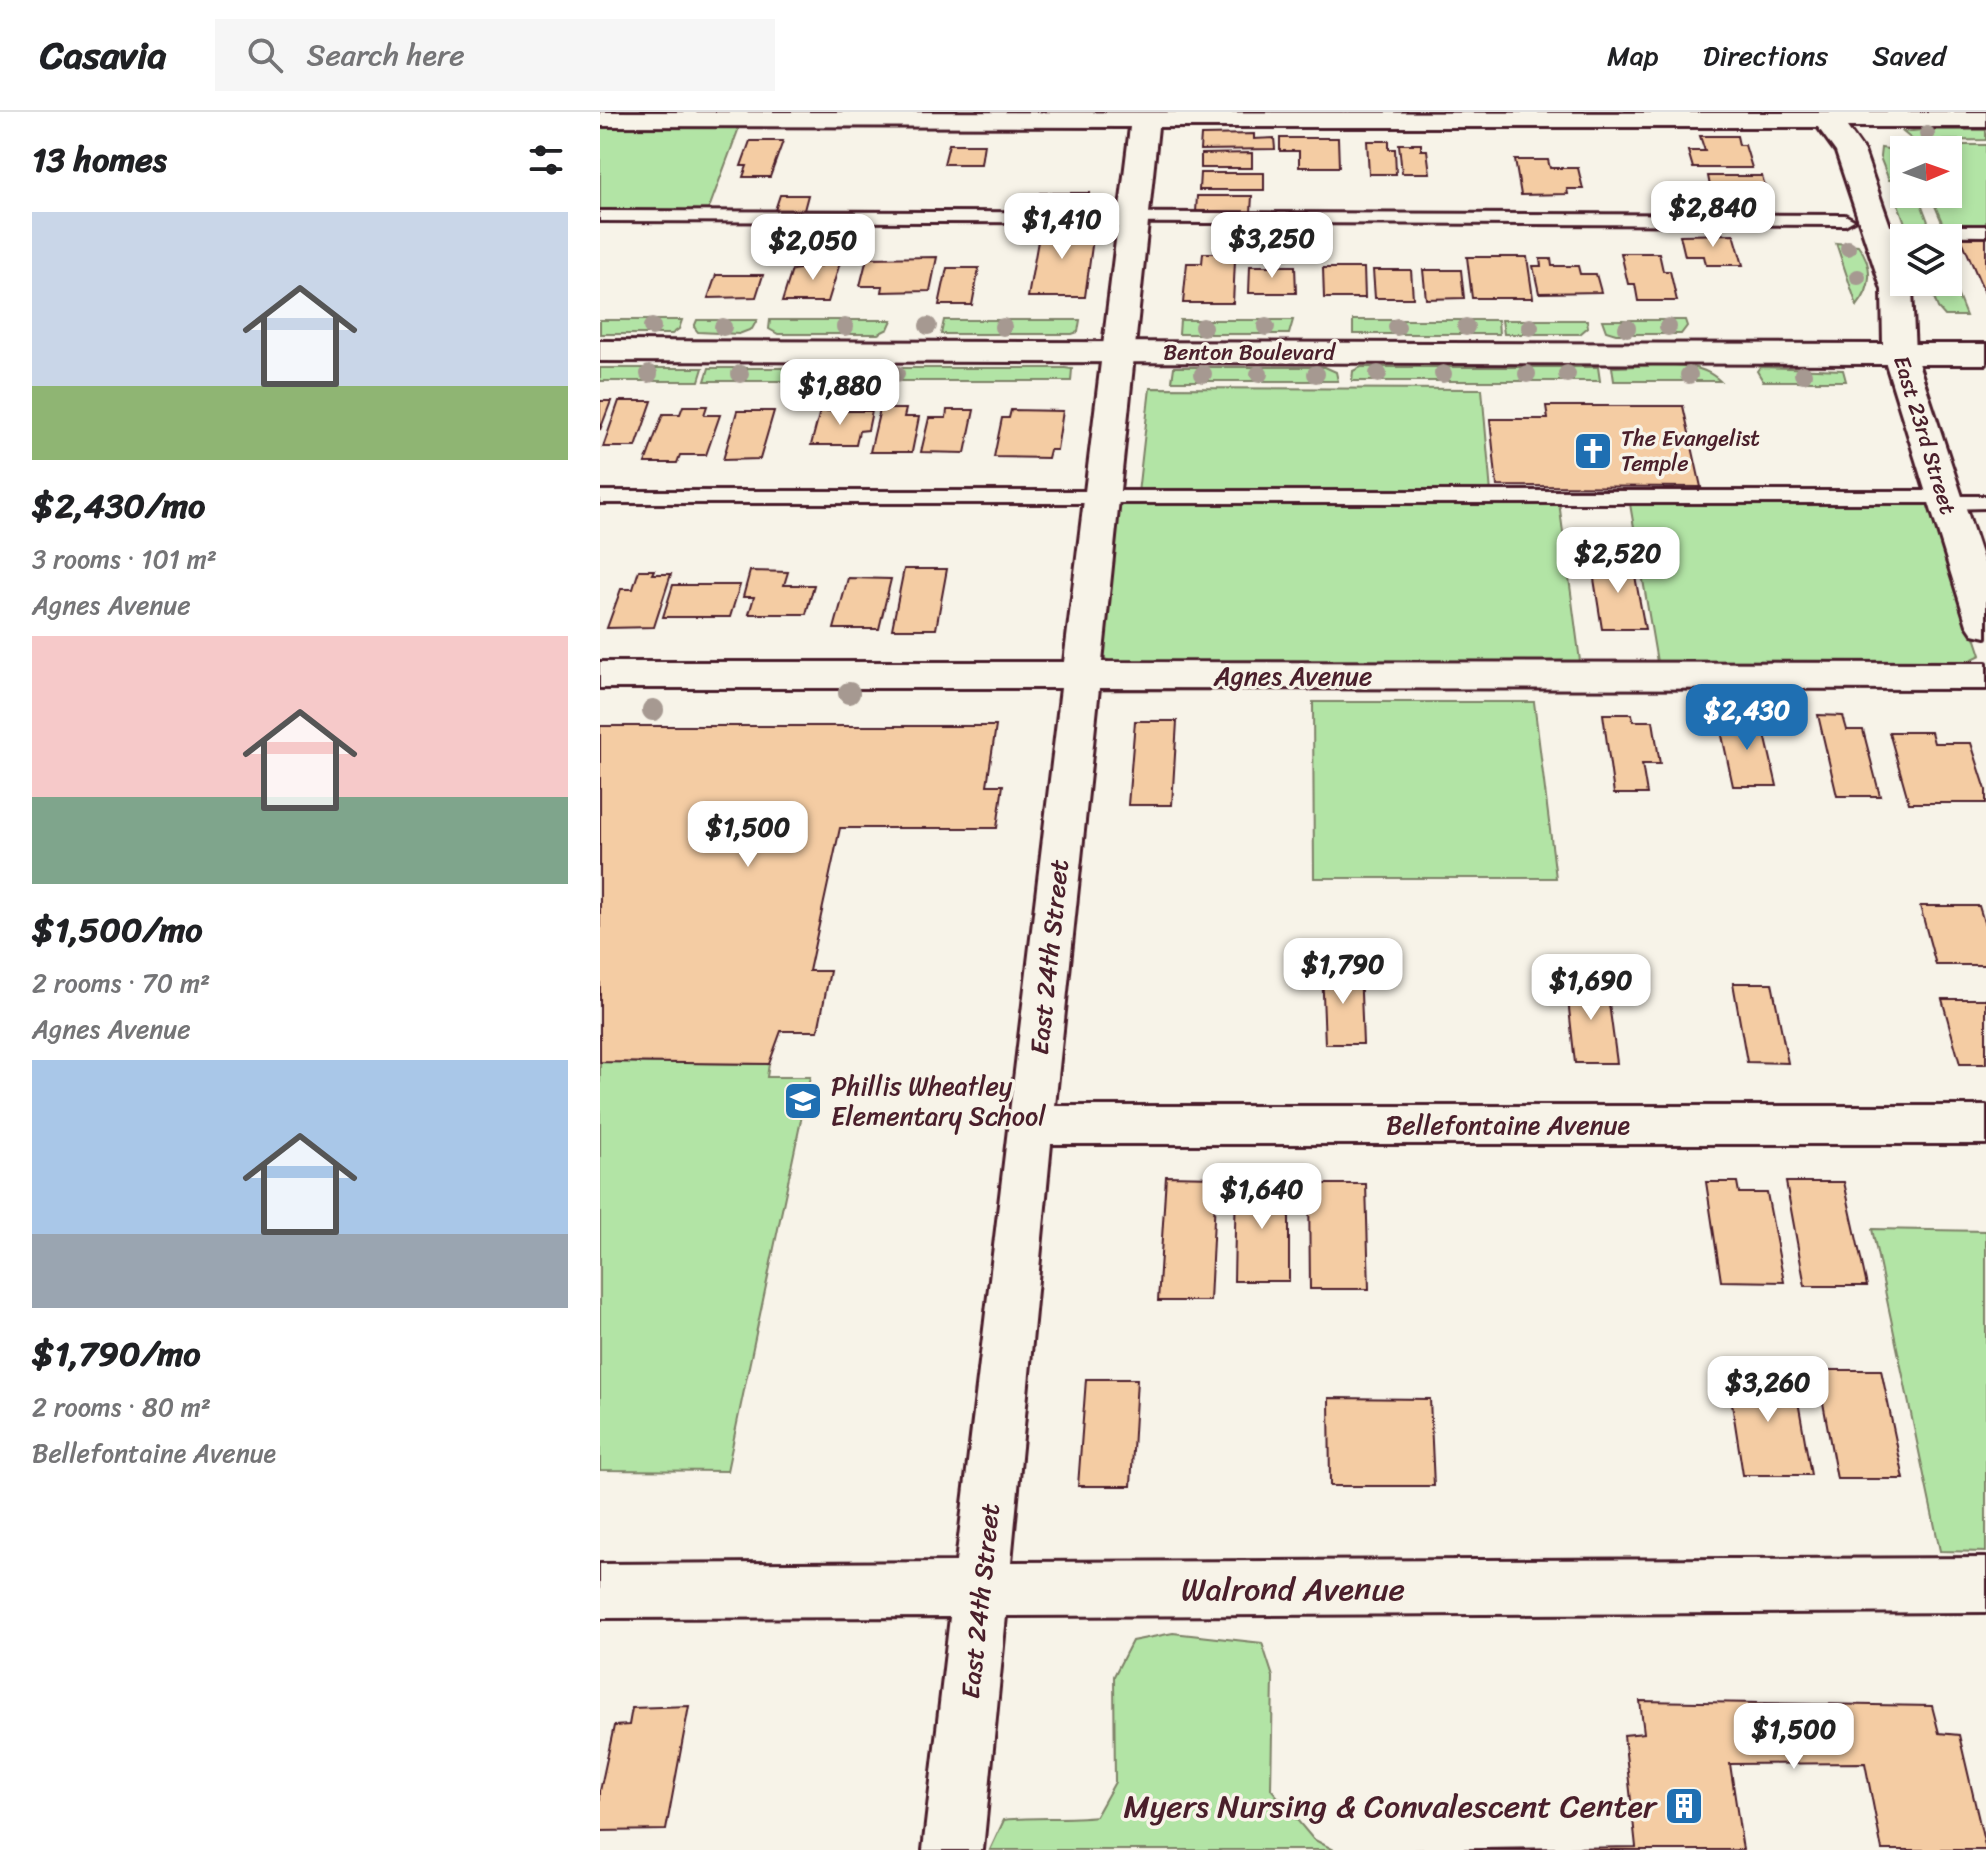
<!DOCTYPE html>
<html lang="en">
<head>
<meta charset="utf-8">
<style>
  body { margin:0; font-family:Sriracha,sans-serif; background:#f6f6f6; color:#202124; height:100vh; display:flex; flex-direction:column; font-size:30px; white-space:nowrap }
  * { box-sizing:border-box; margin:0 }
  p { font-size:26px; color:#757577 }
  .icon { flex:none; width:44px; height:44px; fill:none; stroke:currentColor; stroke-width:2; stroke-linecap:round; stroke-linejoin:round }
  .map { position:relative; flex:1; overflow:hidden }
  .drawer { display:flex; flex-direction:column; background:#fff; width:600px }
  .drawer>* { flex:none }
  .needle { width:52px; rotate:88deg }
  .fabs { position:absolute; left:1290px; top:24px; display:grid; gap:16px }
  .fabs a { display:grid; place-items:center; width:72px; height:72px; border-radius:0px; background:#fff; box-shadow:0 4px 12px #0003; font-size:40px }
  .price { position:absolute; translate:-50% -68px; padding:0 18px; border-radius:16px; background:#fff; color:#222; font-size:26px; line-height:52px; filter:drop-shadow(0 2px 4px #0008) }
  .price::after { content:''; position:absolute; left:50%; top:48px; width:24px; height:18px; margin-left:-12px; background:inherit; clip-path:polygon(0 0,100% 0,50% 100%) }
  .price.current { background:#1f6fb2; color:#fff }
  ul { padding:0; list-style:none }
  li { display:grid; align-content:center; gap:16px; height:424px; padding:0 32px }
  li span { display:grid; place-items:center; height:248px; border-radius:0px; color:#555 }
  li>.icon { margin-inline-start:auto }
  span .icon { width:144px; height:144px; fill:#fffc; stroke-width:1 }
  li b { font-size:34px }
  h2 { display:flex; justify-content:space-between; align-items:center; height:96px; padding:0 32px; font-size:34px }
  header { display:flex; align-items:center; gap:48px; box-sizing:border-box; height:112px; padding:0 40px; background:#fff; border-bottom:2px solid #e0e0e0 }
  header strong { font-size:38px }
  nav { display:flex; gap:44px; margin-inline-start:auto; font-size:28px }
  .search { width:560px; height:72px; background:#f6f6f6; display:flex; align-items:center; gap:20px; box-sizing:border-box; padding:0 28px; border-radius:0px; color:#757577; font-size:30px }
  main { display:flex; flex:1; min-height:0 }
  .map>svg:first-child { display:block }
  .green { fill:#b2e4a5; stroke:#7e8268; stroke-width:2 }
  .building { fill:#f4cca3; stroke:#4a1f2b; stroke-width:2 }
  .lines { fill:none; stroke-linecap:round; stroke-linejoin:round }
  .lane-casing { stroke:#4a1f2b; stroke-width:6 }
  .street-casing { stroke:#4a1f2b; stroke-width:6 }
  .secondary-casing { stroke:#4a1f2b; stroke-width:6 }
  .lane { fill:#f7f3e8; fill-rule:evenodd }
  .street { fill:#f7f3e8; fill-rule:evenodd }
  .secondary { fill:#f7f3e8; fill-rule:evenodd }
  .tree { fill:#a69991 }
  .labels { text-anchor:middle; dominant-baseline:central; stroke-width:7; stroke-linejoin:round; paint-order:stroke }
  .far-street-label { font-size:22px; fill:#4a1f2b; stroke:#f7f3e8 }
  .far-poi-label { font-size:22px; fill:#4a1f2b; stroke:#f7f3e8; text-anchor:start }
  .street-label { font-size:26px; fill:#4a1f2b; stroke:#f7f3e8 }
  .poi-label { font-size:26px; fill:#4a1f2b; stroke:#f7f3e8; text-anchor:start }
  .near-street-label { font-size:32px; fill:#4a1f2b; stroke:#f7f3e8 }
  .near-poi-label { font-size:32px; fill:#4a1f2b; stroke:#f7f3e8; text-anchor:end }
</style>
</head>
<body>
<header>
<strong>Casavia</strong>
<div class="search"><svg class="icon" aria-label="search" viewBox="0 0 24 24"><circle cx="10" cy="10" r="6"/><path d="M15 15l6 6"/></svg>Search here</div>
<nav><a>Map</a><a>Directions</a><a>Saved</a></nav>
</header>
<main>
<section class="drawer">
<h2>13 homes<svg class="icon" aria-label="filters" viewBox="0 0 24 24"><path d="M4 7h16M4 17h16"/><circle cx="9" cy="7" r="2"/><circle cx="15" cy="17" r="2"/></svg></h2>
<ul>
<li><span style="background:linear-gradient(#c9d6e8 70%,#8fb573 0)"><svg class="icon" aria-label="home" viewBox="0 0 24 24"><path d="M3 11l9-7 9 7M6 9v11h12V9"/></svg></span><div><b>$2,430/mo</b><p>3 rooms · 101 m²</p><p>Agnes Avenue</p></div></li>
<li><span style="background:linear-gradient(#f6c9c9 65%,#7fa58c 0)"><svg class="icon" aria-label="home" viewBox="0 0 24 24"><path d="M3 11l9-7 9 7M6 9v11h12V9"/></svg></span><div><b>$1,500/mo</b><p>2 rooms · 70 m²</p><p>Agnes Avenue</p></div></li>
<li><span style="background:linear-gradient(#a9c7e8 70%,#9aa5b1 0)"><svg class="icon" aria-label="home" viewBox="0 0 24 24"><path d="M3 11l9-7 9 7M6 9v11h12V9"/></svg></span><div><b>$1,790/mo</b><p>2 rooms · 80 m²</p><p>Bellefontaine Avenue</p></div></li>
</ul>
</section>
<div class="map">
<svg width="1386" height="1738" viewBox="0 0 1386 1738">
  <rect width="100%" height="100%" fill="#f7f3e8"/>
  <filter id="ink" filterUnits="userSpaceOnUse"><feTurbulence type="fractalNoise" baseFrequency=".0125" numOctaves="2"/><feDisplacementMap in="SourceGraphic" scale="16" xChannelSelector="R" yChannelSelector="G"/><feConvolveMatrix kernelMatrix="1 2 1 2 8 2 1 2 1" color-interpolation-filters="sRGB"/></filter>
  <g filter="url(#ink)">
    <!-- green -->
    <g class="green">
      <polygon points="0,13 140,13 108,99 0,99"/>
      <polygon points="1322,18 1386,18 1386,28 1314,29 1303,20"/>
      <polygon points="1333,33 1386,33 1386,115 1344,115 1330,82 1348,82 1348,38 1317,38"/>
      <polygon points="1281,36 1302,39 1304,68 1289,68 1280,45"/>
      <polygon points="1296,86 1319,86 1330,115 1312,115 1305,111"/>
      <path d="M 1236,131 L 1258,133 C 1273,153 1273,175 1257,194 Z"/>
      <polygon points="1348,164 1350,164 1366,204 1345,204 1338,196 1328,170 1348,170"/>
      <polygon points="0,208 82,208 79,217 72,222 0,222"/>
      <polygon points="97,208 157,208 152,217 139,222 98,220 94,215"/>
      <polygon points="170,208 292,208 288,217 278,222 178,222 169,217"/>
      <polygon points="344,208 480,208 478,220 472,222 341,222"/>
      <polygon points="580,208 693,208 689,222 579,222"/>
      <polygon points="753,208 898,208 899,222 753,222"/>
      <polygon points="902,208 987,208 988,215 980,222 904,222"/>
      <polygon points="1002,208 1085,208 1087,214 1081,222 1016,222 1006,219"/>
      <polygon points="574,255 725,255 736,260 738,269 572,269"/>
      <polygon points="761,255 998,255 1000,269 752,269 753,259"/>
      <path d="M 1012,255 C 1044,255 1096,244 1120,269 L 1014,269 Z"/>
      <polygon points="1160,255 1243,258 1246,269 1163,269 1157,259"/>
      <polygon points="0,256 103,256 99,269 0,269"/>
      <polygon points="109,256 465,256 472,257 471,269 105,269"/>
      <polygon points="550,276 882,277 891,381 538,381"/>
      <polygon points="516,390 959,390 980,549 514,551 505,547 499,540"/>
      <polygon points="1030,392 1331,392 1381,543 1366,550 1057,550"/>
      <polygon points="713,590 934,590 956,766 714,766"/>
      <polygon points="0,950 169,952 167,965 210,965 127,1359 0,1358"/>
      <polygon points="1272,1117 1386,1119 1386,1440 1340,1439"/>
      <path d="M 573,1521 L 662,1531 L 673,1565 L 671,1677 L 713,1727 L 734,1738 L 390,1738 L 404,1708 C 435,1704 465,1708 496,1704 L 515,1670 L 514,1564 L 532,1529 Z"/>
    </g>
    <!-- building -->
    <g class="building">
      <polygon points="654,22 654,27 674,26 675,37 600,38 601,23"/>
      <polygon points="1100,24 1137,24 1139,33 1145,33 1152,56 1093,56 1088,39 1105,39"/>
      <polygon points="680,26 738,26 739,55 699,55 699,39 680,39"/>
      <polygon points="150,29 183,29 170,65 143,65 147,54 141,54"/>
      <polygon points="767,29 789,29 789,37 795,37 796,62 769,62"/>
      <polygon points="349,32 384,32 381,52 344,52"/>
      <polygon points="799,32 821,32 821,38 827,38 830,61 802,61"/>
      <polygon points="652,41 652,56 601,56 601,42"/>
      <polygon points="915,48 948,48 950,56 978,56 983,77 967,77 968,82 921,83"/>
      <polygon points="600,61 664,61 664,78 599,78"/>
      <polygon points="1108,64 1162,64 1172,96 1129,96 1124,79 1111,79"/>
      <polygon points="440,81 489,81 489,84 497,84 495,96 487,96 486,100 436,100"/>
      <polygon points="180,83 208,83 204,98 175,98"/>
      <polygon points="597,84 652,84 651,100 596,100"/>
      <polygon points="441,112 495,112 485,185 428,185"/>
      <polygon points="1134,122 1143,153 1106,153 1104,144 1085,144 1080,123"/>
      <polygon points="1361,126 1386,126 1386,184"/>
      <polygon points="603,141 623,141 622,148 635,148 633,191 583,191 587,151 602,151"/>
      <polygon points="1021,141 1059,141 1063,159 1070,159 1077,189 1038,189 1035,172 1028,172"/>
      <polygon points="223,144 242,144 228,190 182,190 192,158 220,154"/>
      <polygon points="337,145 330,179 282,180 283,174 260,174 267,146"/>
      <polygon points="867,145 927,145 933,186 872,186"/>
      <polygon points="940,147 951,147 952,154 978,154 980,162 996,162 1001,180 939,181 933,154 941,154"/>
      <polygon points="650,154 695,154 696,181 649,181"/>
      <polygon points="347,156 379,156 372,193 339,193"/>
      <polygon points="723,156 764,156 765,186 724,186"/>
      <polygon points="773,158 811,158 813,186 775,186"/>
      <polygon points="823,158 861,158 864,186 826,187"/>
      <polygon points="116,163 163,163 156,185 108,186"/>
      <polygon points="0,289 11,289 0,318"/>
      <polygon points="19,289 52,289 36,335 3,335"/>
      <polygon points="83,294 107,294 104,303 120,303 106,343 80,343 77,351 45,351 63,302 80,302"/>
      <polygon points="946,294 1083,294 1101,375 897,374 890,307 948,307"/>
      <polygon points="280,297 306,297 304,305 319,305 312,340 270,340"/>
      <polygon points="347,298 374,298 365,341 321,340 329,306 346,306"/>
      <polygon points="411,298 463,299 457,338 450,338 448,346 394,345 402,306 409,306"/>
      <polygon points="137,299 174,299 160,347 123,348"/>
      <polygon points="220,299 272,299 268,318 259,319 256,333 211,333"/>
      <polygon points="991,448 1032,448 1045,517 1002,517"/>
      <polygon points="304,457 347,457 336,517 292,517"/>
      <polygon points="39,458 54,458 52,462 71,462 54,515 7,516 21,477 33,477"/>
      <polygon points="150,459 188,460 184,473 214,473 206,502 149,502 154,485 143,485"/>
      <polygon points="248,466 291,467 279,517 234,517"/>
      <polygon points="73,473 140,473 130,505 63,505"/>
      <polygon points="1003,602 1032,602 1033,609 1053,609 1060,652 1042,652 1047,682 1014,682"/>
      <polygon points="1218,603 1243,604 1247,618 1263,618 1280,684 1237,684"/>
      <polygon points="1118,605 1161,605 1177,674 1133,674"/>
      <polygon points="535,609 577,609 572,693 528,693"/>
      <polygon points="0,614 396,614 387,673 403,673 397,716 240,716 209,859 230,859 218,919 181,919 169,952 0,950"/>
      <polygon points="1289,620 1331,620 1334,631 1371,631 1386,678 1386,691 1309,691"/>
      <polygon points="1320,794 1379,794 1386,817 1386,853 1336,853"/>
      <polygon points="760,856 763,932 725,932 722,857"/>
      <polygon points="966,869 1006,869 1017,951 975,951"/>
      <polygon points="1133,871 1172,871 1188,951 1147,950"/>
      <polygon points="1342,887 1386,887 1386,952 1360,952"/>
      <polygon points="566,1064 616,1065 610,1189 558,1189"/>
      <polygon points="636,1068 689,1068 689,1169 634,1169"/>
      <polygon points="1106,1070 1137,1070 1139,1081 1167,1081 1184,1170 1121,1169"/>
      <polygon points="1186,1070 1244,1070 1267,1174 1205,1174"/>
      <polygon points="709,1072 766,1072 769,1177 710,1177"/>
      <polygon points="1217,1258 1281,1258 1304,1367 1237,1367"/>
      <polygon points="1127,1260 1193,1261 1211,1363 1143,1363"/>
      <polygon points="486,1267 537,1267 531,1374 478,1374"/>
      <polygon points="729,1286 830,1287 834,1374 730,1374"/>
      <polygon points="1040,1589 1332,1594 1339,1621 1359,1623 1386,1738 1282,1738 1265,1651 1130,1652 1143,1738 813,1738 1036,1735 1024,1623 1044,1621"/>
      <polygon points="89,1594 66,1718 0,1719 0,1679 14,1614 29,1613 32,1596"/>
    </g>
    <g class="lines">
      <!-- lane casing -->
      <g class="lane-casing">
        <g id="lane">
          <polygon points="0,99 1245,103 1254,108 1245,113 0,109"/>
          <polygon points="1276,114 1386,114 1386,124 1270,123 1267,119 1270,115"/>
          <polygon points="0,379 1343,379 1353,384 1386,384 1386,396 1345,397 1335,391 0,391"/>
        </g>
      </g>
      <!-- street casing -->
      <g class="street-casing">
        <g id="street">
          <polygon points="0,0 1236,1 1240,7 1236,13 1226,15 558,15 502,550 1386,551 1386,577 499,576 455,994 1386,994 1386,1032 451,1032 411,1450 1386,1446 1386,1500 406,1504 383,1738 323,1738 350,1505 0,1506 0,1452 356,1450 461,576 0,576 0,550 464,550 530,15 0,14"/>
          <polygon points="1299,232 1386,232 1386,252 1299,252 1288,249 1283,242 1288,235"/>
        </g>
      </g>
      <!-- secondary casing -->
      <g class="secondary-casing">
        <polygon id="secondary" points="1207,0 1386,0 1386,15 1247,15 1264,39 1304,154 1304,170 1310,170 1312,178 1315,242 1386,457 1386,525 1373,522 1367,513 1286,252 0,249 0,229 1283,232 1282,178 1236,40"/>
      </g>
      <!-- lane -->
      <use href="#lane" class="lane"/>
      <!-- street -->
      <use href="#street" class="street"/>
      <!-- secondary -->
      <use href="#secondary" class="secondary"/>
    </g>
    <!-- trees -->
    <g class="tree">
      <circle cx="1327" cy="22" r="8"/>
      <circle cx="1248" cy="136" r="8"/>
      <circle cx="1258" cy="165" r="8"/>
      <circle cx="328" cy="214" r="9"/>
      <circle cx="52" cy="215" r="9"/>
      <circle cx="123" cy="215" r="9"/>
      <circle cx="245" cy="215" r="9"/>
      <circle cx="403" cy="215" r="9"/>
      <circle cx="603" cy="215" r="9"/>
      <circle cx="666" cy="215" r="9"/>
      <circle cx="797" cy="215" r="9"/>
      <circle cx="866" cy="215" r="9"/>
      <circle cx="930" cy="215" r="9"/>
      <circle cx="1068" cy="215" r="9"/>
      <circle cx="1027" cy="216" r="9"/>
      <circle cx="49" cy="262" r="9"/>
      <circle cx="140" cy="262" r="9"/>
      <circle cx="257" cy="262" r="9"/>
      <circle cx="296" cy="262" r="9"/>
      <circle cx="603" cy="262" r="9"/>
      <circle cx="659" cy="262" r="9"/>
      <circle cx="716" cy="262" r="9"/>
      <circle cx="778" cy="262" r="9"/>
      <circle cx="843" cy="262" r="9"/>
      <circle cx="927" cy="262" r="9"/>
      <circle cx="967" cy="262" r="9"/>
      <circle cx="1203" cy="262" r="9"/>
      <circle cx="1089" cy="263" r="9"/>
      <circle cx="249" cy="581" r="11"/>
      <circle cx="53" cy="598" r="11"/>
    </g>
  </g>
  <!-- icons -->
  <defs>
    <g id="church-square" transform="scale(2)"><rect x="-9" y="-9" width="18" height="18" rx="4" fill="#1f6fb2" stroke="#f7f3e8"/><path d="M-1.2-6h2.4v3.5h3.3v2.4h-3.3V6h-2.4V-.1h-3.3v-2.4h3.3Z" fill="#fff"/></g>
    <g id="school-square" transform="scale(2)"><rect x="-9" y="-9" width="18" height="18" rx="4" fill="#1f6fb2" stroke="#f7f3e8"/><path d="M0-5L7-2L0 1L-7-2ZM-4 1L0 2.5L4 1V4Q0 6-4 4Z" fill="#fff"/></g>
    <g id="building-square" transform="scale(2)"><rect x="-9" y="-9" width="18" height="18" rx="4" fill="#1f6fb2" stroke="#f7f3e8"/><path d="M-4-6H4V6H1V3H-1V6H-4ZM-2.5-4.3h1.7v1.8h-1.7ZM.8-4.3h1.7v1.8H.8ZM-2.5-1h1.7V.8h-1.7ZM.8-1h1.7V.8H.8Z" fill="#fff"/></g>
  </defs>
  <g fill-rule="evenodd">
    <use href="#church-square" x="993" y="339"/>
    <use href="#school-square" x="203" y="989"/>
    <use href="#building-square" x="1084" y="1694"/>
  </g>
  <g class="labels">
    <!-- far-street labels -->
    <g class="far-street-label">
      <text x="649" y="240">Benton Boulevard</text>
      <text transform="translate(1325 323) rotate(73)">East 23rd Street</text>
    </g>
    <!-- far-poi labels -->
    <g class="far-poi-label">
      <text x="1021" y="326">The Evangelist<tspan x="1021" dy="25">Temple</tspan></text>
    </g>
    <!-- street labels -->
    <g class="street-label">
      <text x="693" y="564">Agnes Avenue</text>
      <text transform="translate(449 845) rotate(-84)">East 24th Street</text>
      <text x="908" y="1013">Bellefontaine Avenue</text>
      <text transform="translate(380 1489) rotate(-84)">East 24th Street</text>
    </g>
    <!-- poi labels -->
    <g class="poi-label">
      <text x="231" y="974">Phillis Wheatley<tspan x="231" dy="30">Elementary School</tspan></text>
    </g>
    <!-- near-street labels -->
    <g class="near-street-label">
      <text x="693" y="1477">Walrond Avenue</text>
    </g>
    <!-- near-poi labels -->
    <g class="near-poi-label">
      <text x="1056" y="1694">Myers Nursing &amp; Convalescent Center</text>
    </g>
  </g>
</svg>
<div class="fabs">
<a><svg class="needle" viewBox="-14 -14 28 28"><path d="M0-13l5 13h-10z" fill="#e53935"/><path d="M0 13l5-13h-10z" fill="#757577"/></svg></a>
<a><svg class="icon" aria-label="layers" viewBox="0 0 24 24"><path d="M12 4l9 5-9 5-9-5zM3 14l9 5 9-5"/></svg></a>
</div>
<b class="price" style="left:1113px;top:137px">$2,840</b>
<b class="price" style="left:462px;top:149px">$1,410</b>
<b class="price" style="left:672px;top:168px">$3,250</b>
<b class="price" style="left:213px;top:170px">$2,050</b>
<b class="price" style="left:240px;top:315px">$1,880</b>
<b class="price" style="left:1018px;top:483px">$2,520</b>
<b class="price current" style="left:1147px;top:640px">$2,430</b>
<b class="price" style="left:148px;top:757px">$1,500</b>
<b class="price" style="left:743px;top:894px">$1,790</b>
<b class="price" style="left:991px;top:910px">$1,690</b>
<b class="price" style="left:662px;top:1119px">$1,640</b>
<b class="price" style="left:1168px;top:1312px">$3,260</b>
<b class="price" style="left:1194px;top:1659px">$1,500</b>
</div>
</main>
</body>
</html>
